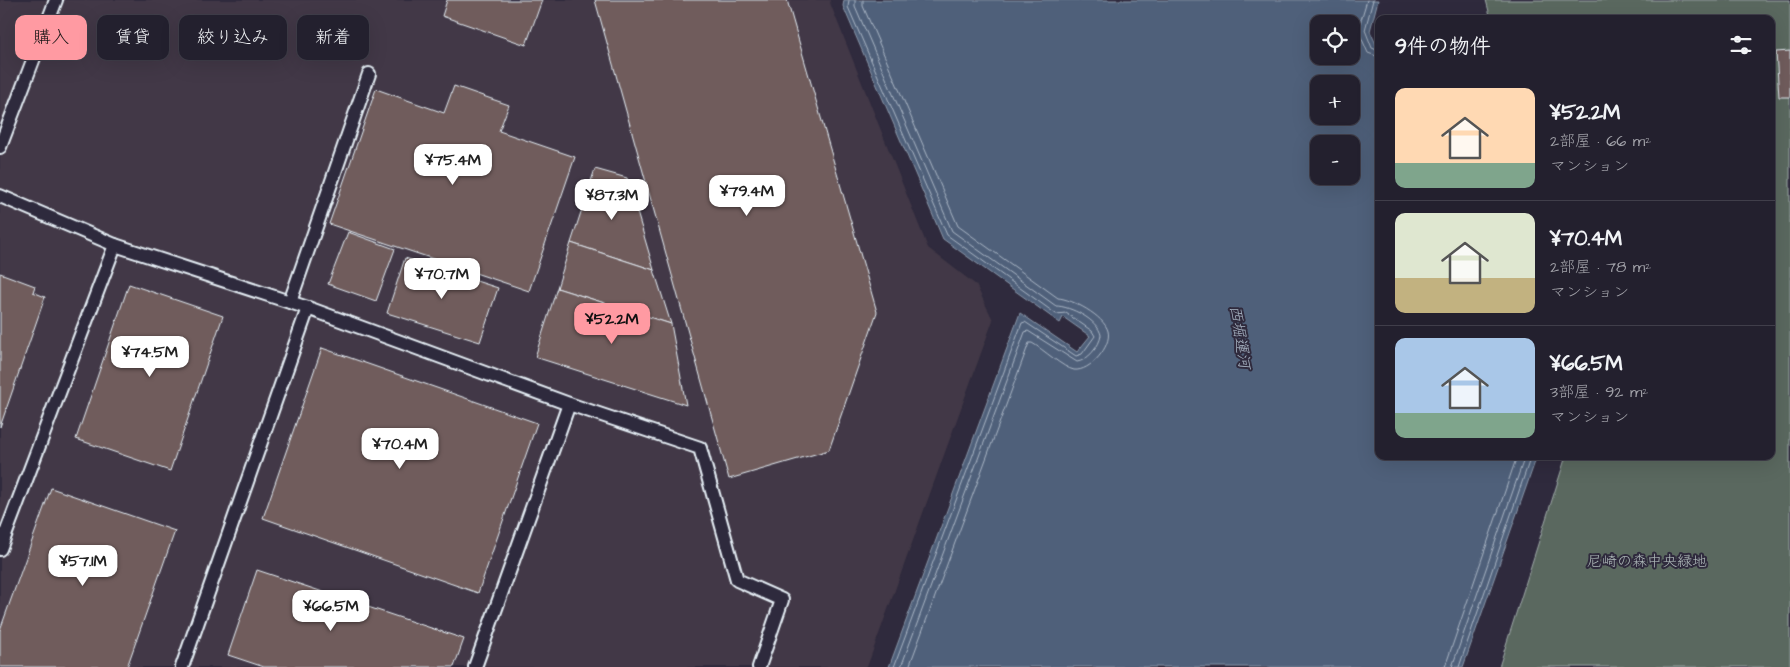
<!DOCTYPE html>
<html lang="ja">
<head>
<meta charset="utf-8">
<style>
  body { margin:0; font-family:"Architects Daughter","Klee One",sans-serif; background:#2f2d3a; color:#f1f3f6; height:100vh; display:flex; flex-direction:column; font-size:19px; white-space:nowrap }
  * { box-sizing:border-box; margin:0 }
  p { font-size:16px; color:#a3a3aa }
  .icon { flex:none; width:28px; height:28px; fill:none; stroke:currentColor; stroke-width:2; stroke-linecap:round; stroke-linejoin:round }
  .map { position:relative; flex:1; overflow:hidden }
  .drawer { position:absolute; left:1375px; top:15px; width:400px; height:445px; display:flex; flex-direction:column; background:#23202e; border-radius:10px; box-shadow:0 5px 20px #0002,0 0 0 1px #403e4a }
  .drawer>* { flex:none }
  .hud { position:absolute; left:15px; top:15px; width:475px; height:45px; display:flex; gap:10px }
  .buttons { position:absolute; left:1310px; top:15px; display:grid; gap:10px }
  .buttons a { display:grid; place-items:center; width:50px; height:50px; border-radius:10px; background:#23202e; box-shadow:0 5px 20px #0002,0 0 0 1px #403e4a; font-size:25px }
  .price { position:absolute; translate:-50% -42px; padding:0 11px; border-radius:10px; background:#fff; color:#222; font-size:16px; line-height:32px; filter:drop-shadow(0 1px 2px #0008) }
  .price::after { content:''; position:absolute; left:50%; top:30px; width:15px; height:11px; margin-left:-8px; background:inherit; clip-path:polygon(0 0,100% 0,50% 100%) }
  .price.current { background:#ff9aa2; color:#111 }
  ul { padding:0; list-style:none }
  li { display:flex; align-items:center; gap:15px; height:125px; padding:0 20px }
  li+li { border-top:1px solid #403e4a }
  li span { display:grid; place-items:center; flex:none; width:140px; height:100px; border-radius:10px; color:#555 }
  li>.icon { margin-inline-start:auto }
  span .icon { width:60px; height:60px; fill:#fffc; stroke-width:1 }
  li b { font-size:21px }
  h2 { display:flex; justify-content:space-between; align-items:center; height:60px; padding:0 20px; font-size:21px }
  .tag { padding:0 18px; border-radius:10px; background:#23202e; box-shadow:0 5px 20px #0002,0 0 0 1px #403e4a; font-size:18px; line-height:45px }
  .tag.current { background:#ff9aa2; color:#111 }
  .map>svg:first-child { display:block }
  .built { fill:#423946 }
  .green { fill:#5a685e; stroke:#a1acab }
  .water { fill:#4f607a; stroke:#8c9aac; fill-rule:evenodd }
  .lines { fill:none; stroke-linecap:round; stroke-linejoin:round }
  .shore { stroke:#abb7c6; stroke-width:1 }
  .building { fill:#6f5c5c; stroke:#e8f1f8 }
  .lane-casing { stroke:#e8f1f8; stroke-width:16 }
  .lane { stroke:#2f2a3d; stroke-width:12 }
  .labels { text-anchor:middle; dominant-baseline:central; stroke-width:4; stroke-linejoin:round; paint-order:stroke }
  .park-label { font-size:15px; fill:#afbaba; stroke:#2f2a3d }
  .water-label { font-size:16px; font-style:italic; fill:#abb7c6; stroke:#2f2a3d }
</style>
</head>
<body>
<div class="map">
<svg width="1790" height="667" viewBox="0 0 1790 667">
  <rect width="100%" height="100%" fill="#2f2a3d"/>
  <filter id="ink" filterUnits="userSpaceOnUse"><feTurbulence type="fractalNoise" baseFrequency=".02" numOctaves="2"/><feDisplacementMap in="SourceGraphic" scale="10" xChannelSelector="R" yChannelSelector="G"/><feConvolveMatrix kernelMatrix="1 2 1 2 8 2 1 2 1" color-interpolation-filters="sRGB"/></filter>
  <g filter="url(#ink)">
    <!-- built -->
    <polygon class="built" points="0,0 831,0 830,3 928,248 976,285 993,320 867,667 0,667"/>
    <!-- green -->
    <polygon class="green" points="1486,0 1790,0 1790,667 1499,667 1566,456 1771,456 1771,19 1491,19"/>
    <!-- water -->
    <path class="water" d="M 844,0 L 1378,0 L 1370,31 L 1379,51 L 1379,456 L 1537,456 L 1463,667 L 889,667 L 1020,313 L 1077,352 L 1090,336 L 1063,317 L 1060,323 L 943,239 L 843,6 ZM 1319,24 L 1351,24 L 1351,56 L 1319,56 ZM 1319,84 L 1351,84 L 1351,116 L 1319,116 ZM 1319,144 L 1351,144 L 1351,176 L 1319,176 Z"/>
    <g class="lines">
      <!-- shore -->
      <g class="shore">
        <polyline points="849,0 848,7 947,235 1056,314 1066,313 1092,331 1095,336 1082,354 1076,356 1025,322 1022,323 894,667"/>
        <path d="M 855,0 L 855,6 L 952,231 L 1056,306 C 1070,306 1098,320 1101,335 C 1100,346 1087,361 1077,362 L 1028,331 L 1025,332 L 901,667"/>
        <path d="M 863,0 L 863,6 L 958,226 L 1058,298 C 1072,299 1104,316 1108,331 C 1112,346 1090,372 1074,370 C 1063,368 1043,349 1032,343 L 1029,343 L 909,667"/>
        <polyline points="1367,0 1358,30 1368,53 1379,57"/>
        <polyline points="1373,0 1365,30 1372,48 1379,51"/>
        <polyline points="1445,667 1517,456"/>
        <polyline points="1452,667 1525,456"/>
        <polyline points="1459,667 1531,456"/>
      </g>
    </g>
    <!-- building -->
    <g class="building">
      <polygon points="447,0 542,0 526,45 442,16"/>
      <polygon points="595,0 787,0 877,312 829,450 729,479"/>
      <polygon points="1790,51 1790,97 1779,97 1776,52"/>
      <polygon points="454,86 509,105 499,131 575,157 529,291 329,224 376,89 444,113"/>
      <polygon points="595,169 627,178 654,270 571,243"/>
      <polygon points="348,232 395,249 376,301 328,284"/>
      <polygon points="571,243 654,270 671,324 557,288"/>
      <polygon points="405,258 498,288 480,342 387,313"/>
      <polygon points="0,273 35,286 33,292 45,297 0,427"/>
      <polygon points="129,284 223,316 170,471 76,439"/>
      <polygon points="557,288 671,324 686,405 535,357"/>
      <polygon points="322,348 537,423 478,593 263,518"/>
      <polygon points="51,488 175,531 127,667 0,667 0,630"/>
      <polygon points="257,570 464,639 454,667 264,667 228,655"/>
    </g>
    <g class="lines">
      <!-- lane casing -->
      <g class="lane-casing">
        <g id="lane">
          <polyline points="0,147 56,0"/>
          <polyline points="0,196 115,245 308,308 569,404 700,448 737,580 782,600 759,667"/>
          <polyline points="290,302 369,74"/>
          <polyline points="0,549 115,245"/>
          <polyline points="182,667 308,308"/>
          <polyline points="475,667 569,404"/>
        </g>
      </g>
      <!-- lane -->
      <use href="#lane" class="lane"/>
    </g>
  </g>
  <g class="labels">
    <!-- park labels -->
    <g class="park-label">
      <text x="1647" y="561">尼崎の森中央緑地</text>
    </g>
    <!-- water labels -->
    <g class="water-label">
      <text transform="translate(1240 337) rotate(81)">西堀運河</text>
    </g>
  </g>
</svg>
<div class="buttons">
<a><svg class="icon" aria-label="locate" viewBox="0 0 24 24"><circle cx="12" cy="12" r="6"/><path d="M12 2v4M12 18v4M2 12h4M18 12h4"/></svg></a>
<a>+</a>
<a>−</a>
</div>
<b class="price" style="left:453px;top:186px">¥75.4M</b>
<b class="price" style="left:747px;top:217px">¥79.4M</b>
<b class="price" style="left:612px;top:221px">¥87.3M</b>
<b class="price" style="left:442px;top:300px">¥70.7M</b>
<b class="price current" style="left:612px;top:345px">¥52.2M</b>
<b class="price" style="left:150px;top:378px">¥74.5M</b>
<b class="price" style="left:400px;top:470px">¥70.4M</b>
<b class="price" style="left:83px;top:587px">¥57.1M</b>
<b class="price" style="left:331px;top:632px">¥66.5M</b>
<div class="hud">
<a class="tag current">購入</a>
<a class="tag">賃貸</a>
<a class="tag">絞り込み</a>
<a class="tag">新着</a>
</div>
<section class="drawer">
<h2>9件の物件<svg class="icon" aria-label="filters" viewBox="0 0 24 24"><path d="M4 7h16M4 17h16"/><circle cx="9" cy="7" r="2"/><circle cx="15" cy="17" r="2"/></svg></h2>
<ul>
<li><span style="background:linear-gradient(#ffd9b3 75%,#7fa58c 0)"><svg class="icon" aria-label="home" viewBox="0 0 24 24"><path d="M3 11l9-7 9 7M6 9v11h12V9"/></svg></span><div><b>¥52.2M</b><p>2部屋 · 66 m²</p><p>マンション</p></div></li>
<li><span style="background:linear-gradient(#dfe7d0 65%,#c2b280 0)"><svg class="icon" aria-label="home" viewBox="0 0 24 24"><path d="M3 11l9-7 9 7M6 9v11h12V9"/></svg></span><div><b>¥70.4M</b><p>2部屋 · 78 m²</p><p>マンション</p></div></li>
<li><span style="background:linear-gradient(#a9c7e8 75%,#7fa58c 0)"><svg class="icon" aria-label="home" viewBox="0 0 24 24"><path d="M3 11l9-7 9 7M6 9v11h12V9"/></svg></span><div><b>¥66.5M</b><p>3部屋 · 92 m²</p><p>マンション</p></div></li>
</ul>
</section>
</div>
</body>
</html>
